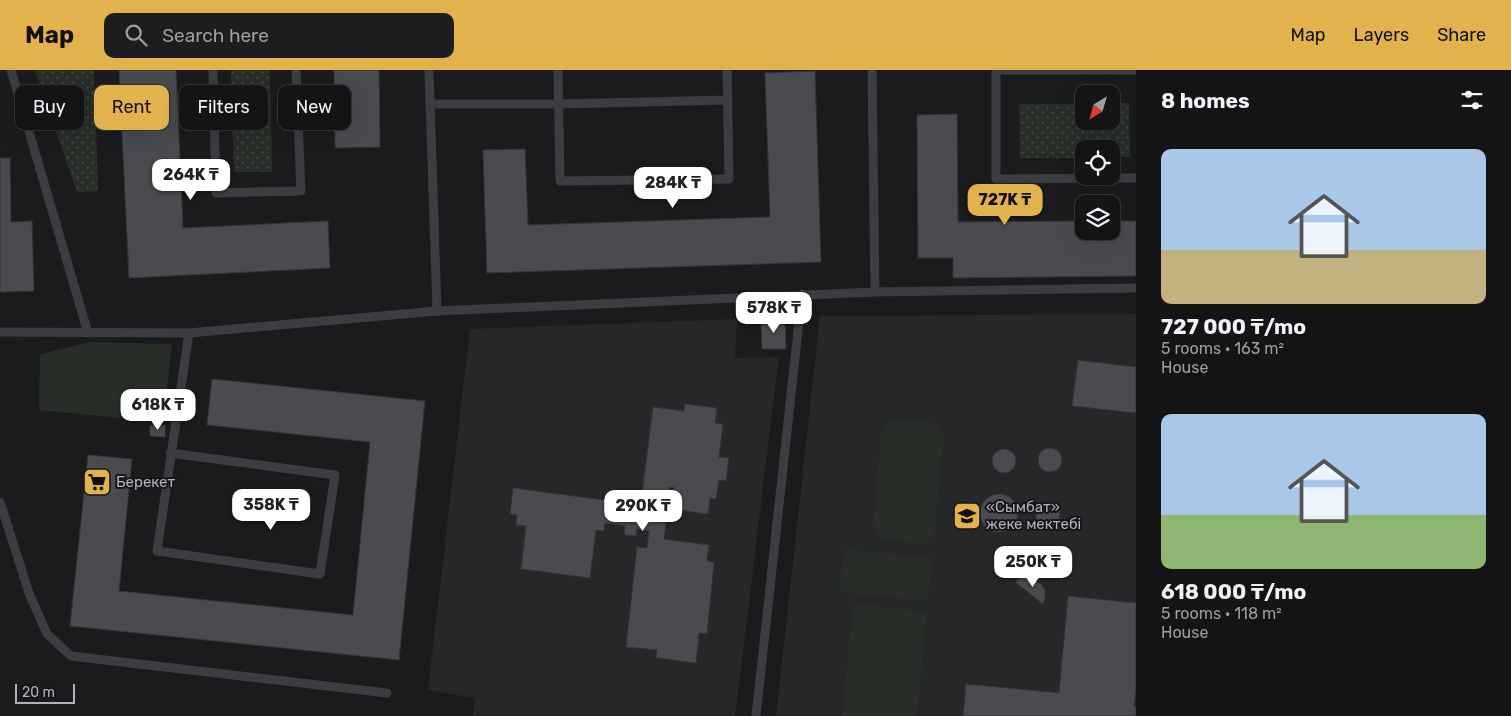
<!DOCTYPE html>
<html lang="en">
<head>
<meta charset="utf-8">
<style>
  body { margin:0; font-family:Rubik,sans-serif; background:#1d1d1f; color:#f1f3f6; height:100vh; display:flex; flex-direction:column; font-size:19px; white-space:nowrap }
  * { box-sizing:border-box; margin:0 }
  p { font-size:16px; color:#9d9ea1 }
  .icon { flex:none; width:28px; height:28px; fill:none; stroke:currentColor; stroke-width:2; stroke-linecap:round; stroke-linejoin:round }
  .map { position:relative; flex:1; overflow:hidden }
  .panel { display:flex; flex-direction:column; background:#141416; width:375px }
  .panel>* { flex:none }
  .banner { position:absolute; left:15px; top:15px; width:475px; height:45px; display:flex; gap:10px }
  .needle { width:32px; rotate:217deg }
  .tools { position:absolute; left:1075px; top:15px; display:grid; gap:10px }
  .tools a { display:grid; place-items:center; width:45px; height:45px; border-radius:10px; background:#141416; box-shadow:0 5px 20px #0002,0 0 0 1px #333335; font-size:25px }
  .scale { position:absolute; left:15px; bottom:12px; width:60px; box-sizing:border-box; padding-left:5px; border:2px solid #afb2bb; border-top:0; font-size:14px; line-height:18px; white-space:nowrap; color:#afb2bb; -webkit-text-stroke:4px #161618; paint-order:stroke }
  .price { position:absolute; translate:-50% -42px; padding:0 11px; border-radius:10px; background:#fff; color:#222; font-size:16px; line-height:32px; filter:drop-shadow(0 1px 2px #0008) }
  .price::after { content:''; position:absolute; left:50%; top:30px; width:15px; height:11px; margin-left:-8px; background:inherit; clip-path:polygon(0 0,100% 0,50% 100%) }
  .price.active { background:#e2b24d; color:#111 }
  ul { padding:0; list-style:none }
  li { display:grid; align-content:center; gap:10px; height:265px; padding:0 25px }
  li span { display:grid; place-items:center; height:155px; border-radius:10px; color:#555 }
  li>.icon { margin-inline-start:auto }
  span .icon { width:90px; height:90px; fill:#fffc; stroke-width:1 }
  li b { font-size:21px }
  h2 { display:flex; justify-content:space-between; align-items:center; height:60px; padding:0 25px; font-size:21px }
  .pill { padding:0 18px; border-radius:10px; background:#141416; box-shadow:0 5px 20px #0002,0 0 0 1px #333335; font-size:18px; line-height:45px }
  .pill.active { background:#e2b24d; color:#111 }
  header { display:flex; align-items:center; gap:30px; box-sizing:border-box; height:70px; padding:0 25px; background:#e2b24d; color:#111 }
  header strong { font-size:24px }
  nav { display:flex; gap:28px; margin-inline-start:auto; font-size:18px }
  .search { width:350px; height:45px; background:#1d1d1f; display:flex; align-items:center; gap:12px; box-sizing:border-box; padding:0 18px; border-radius:10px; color:#9d9ea1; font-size:19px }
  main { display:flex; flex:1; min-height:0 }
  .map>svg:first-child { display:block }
  .built { fill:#27272a }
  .grass { fill:#272e28 }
  .park { fill:url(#park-dots) }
  .building { fill:#4a4b4f; stroke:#353538 }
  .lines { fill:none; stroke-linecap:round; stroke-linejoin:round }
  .lane { stroke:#3c3d41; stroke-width:9 }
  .labels { text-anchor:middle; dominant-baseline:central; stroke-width:4; stroke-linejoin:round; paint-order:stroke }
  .poi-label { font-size:15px; fill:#afb2bb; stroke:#161618; text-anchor:start }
</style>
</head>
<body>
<header>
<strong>Map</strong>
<div class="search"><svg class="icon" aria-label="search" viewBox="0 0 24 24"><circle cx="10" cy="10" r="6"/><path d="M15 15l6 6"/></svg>Search here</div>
<nav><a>Map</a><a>Layers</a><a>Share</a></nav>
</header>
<main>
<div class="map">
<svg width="1136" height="646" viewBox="0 0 1136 646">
  <defs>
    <pattern id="park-dots" width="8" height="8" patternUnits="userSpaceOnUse" patternTransform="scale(1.25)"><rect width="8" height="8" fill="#272e28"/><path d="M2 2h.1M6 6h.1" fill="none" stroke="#444a45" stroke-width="1.8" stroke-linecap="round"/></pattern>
  </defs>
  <rect width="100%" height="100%" fill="#1b1b1d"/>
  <!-- built -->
  <g class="built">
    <polygon points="1136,244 1136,646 776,646 820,246"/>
    <polygon points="737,249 735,288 779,287 735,646 473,646 474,628 428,620 470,259"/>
  </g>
  <!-- grass -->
  <g class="grass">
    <polygon points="90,272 172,274 163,352 39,340 40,284"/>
    <polygon points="894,349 934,353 940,359 944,366 934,464 927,472 920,474 884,470 876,463 873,456 881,361 887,352"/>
    <polygon points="844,479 932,488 928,531 839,522"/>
    <polygon points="853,534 927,542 917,646 842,646"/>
  </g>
  <!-- park -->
  <g class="park">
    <polygon points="35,0 94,0 98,121 77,122"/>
    <polygon points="231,0 270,0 272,102 234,102"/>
    <polygon points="1111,33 1129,33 1130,87 1111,87 1111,79 1084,79 1084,88 1020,88 1019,34 1084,34 1084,51 1111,51"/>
  </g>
  <!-- building -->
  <g class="building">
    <polygon points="119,0 176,0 183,158 328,151 330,198 129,208"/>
    <polygon points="334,0 379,0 380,77 335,78"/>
    <polygon points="815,1 821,192 487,203 483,80 525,79 528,155 770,147 765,3"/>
    <polygon points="957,44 958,152 1084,151 1084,161 1111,161 1111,151 1136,151 1136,206 953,208 953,188 918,188 917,45"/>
    <polygon points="0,88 10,88 11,152 32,151 34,221 0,222"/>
    <polygon points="785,249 786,279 762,279 761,250"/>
    <polygon points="1078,290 1136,297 1136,343 1072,336"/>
    <polygon points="212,309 425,331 399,590 70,556 88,385 132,389 119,521 353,545 370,372 207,355"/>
    <polygon points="685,334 717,338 715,353 723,354 719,387 729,388 726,411 719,410 716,429 710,428 708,444 671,439 674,418 670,417 664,469 709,475 707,490 714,493 707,564 699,563 696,593 656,588 657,580 626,577 637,477 647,478 649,461 637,459 636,466 624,465 625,456 605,453 604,461 596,460 590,508 521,499 526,456 516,455 517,445 510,444 513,418 612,431 614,421 642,424 653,337 684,341"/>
    <polygon points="150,355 165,355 165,367 150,366"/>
    <circle cx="1050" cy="390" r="12"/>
    <circle cx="1004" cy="391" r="12"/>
    <circle cx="999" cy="443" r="19"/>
    <circle cx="1048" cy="445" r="12"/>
    <polygon points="1026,507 1033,509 1041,514 1045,520 1045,528 1043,534 1015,512 1020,508"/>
    <polygon points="1068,526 1136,533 1136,619 1134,636 1136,636 1136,646 963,646 966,614 1059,623"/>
  </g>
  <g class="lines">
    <!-- lane -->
    <g class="lane">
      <polyline points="11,0 88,263"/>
      <polyline points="213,0 216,123 301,121 296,0"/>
      <polyline points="558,0 560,111 729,109 727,0"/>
      <polyline points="872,0 875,222 1136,218"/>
      <polyline points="1136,0 996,0 996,109 1136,108"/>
      <polyline points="430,34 559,34 728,30"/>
      <polyline points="437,241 875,222"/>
      <polyline points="0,262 189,263 437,241 429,0"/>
      <polyline points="170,383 335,405 320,504 157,481 189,263"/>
      <polyline points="0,432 29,523 47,564 71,586 387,623"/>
      <polyline points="756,646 802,224"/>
    </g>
  </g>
  <!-- icons -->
  <defs>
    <g id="supermarket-square" transform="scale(1.4375)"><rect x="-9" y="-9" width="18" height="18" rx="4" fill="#e2b24d" stroke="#161618"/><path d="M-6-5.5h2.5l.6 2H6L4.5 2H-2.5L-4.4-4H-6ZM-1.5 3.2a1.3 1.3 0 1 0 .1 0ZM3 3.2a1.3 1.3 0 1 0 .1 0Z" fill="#111"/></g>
    <g id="school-square" transform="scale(1.4375)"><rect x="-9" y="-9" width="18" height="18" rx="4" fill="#e2b24d" stroke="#161618"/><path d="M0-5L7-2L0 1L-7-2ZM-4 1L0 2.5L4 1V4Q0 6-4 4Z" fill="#111"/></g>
  </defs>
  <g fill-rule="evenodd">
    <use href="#supermarket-square" x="97" y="412"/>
    <use href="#school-square" x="967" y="446"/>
  </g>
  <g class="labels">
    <!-- poi labels -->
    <g class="poi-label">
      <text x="116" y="412">Берекет</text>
      <text x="986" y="437">«Сымбат»<tspan x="986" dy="17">жеке мектебі</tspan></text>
    </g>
  </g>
</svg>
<div class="tools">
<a><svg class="needle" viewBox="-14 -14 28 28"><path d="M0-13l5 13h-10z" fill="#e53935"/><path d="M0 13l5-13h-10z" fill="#9d9ea1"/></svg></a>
<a><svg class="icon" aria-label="locate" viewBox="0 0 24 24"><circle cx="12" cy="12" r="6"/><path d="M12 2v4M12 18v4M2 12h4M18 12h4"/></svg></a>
<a><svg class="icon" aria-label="layers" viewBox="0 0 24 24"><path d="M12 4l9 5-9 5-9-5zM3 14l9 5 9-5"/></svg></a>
</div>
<div class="scale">20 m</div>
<b class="price" style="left:191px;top:131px">264K ₸</b>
<b class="price" style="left:673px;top:139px">284K ₸</b>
<b class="price active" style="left:1005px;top:156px">727K ₸</b>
<b class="price" style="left:774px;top:264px">578K ₸</b>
<b class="price" style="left:158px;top:361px">618K ₸</b>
<b class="price" style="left:271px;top:461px">358K ₸</b>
<b class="price" style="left:643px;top:462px">290K ₸</b>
<b class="price" style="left:1033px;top:518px">250K ₸</b>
<div class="banner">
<a class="pill">Buy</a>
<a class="pill active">Rent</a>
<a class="pill">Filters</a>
<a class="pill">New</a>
</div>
</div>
<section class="panel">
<h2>8 homes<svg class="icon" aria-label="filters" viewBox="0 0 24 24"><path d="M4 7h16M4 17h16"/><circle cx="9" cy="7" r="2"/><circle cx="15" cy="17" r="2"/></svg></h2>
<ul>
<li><span style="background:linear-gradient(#a9c7e8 65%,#c2b280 0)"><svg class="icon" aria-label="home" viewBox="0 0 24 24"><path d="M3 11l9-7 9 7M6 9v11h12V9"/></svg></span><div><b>727 000 ₸/mo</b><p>5 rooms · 163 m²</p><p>House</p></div></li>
<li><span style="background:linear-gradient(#a9c7e8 65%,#8fb573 0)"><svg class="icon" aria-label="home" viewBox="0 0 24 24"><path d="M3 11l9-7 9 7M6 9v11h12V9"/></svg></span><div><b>618 000 ₸/mo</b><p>5 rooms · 118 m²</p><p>House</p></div></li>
</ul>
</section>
</main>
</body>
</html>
